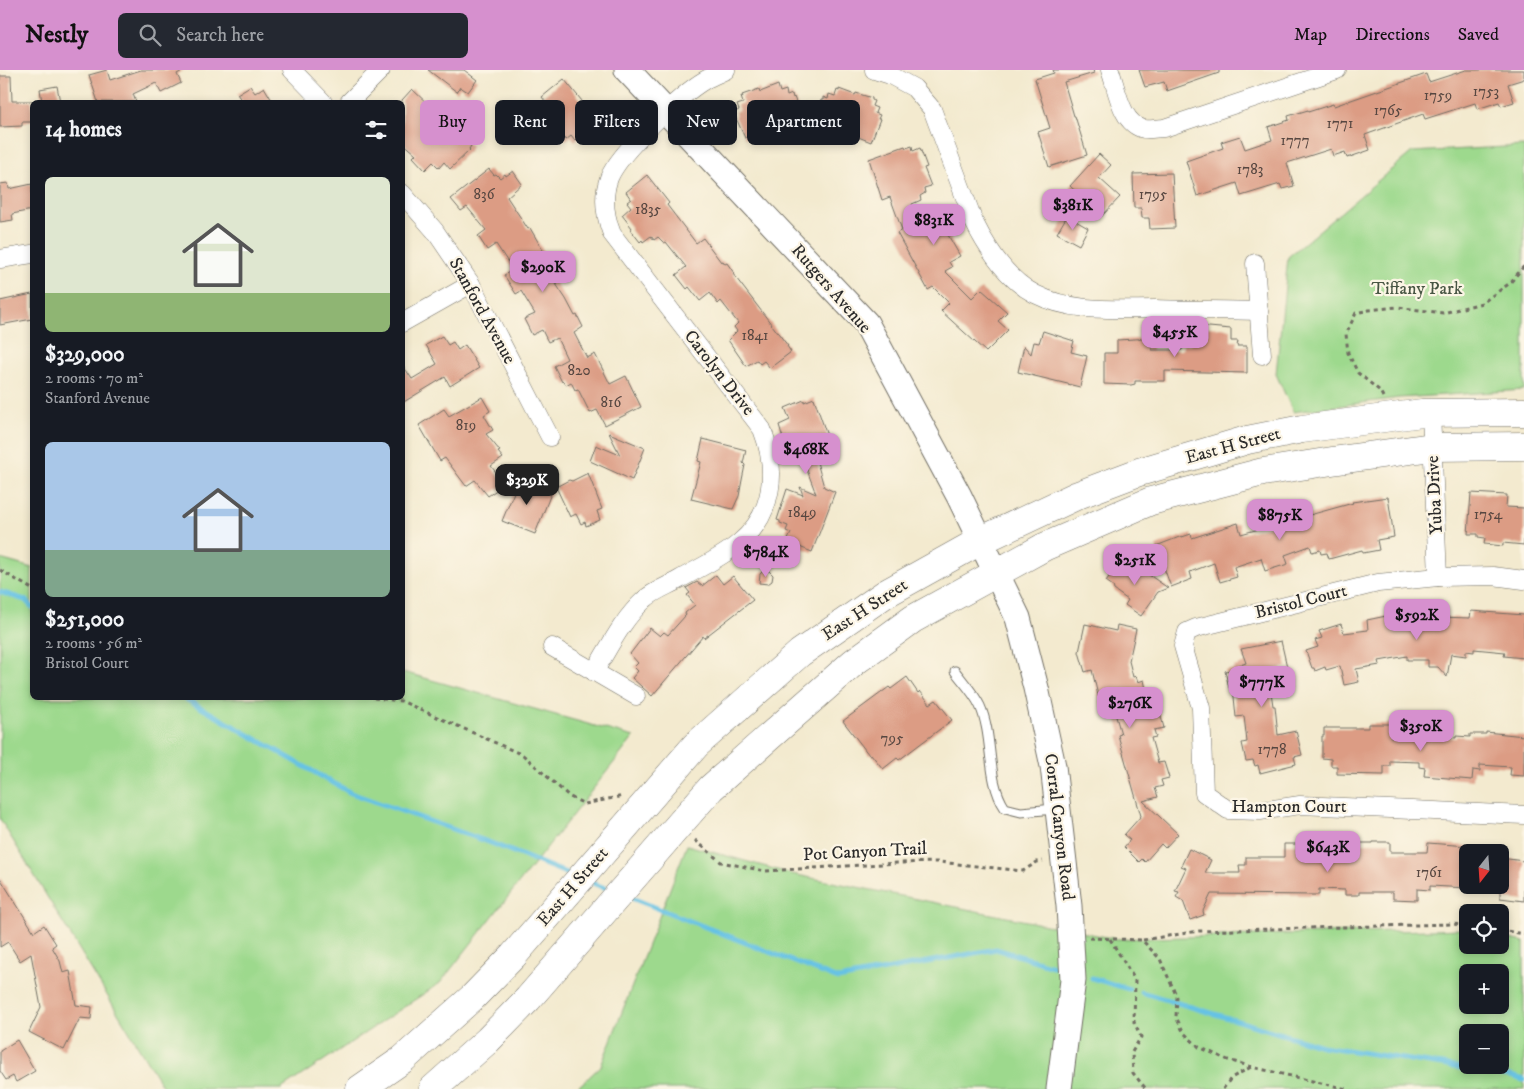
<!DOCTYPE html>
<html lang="en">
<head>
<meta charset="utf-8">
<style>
  body { margin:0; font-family:"IM FELL DW Pica",serif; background:#242831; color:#f1f3f6; height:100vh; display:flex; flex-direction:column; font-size:19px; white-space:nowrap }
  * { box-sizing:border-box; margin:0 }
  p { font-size:16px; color:#9ea1a6 }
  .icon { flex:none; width:28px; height:28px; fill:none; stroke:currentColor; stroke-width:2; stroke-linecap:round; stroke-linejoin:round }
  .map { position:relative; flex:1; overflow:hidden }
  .panel { position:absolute; left:30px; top:30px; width:375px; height:600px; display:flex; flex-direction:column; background:#171b24; border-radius:8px; box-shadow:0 2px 8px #0003 }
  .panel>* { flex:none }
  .banner { position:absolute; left:420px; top:30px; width:475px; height:45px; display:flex; gap:10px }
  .needle { width:32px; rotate:197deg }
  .controls { position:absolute; left:1459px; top:774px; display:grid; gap:10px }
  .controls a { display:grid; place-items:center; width:50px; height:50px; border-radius:8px; background:#171b24; box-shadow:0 2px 8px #0003; font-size:25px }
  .price { position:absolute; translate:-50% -42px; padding:0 11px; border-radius:10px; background:#d690ce; color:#111; font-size:16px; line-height:32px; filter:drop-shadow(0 1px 2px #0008) }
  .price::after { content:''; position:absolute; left:50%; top:30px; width:15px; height:11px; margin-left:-8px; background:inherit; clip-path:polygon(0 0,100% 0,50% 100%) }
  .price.on { background:#222; color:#fff }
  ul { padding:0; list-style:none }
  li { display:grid; align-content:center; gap:10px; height:265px; padding:0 15px }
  li span { display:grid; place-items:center; height:155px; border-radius:8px; color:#555 }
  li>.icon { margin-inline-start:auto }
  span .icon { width:90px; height:90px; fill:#fffc; stroke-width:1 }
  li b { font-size:21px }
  h2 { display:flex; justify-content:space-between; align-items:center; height:60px; padding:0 15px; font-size:21px }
  .tag { padding:0 18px; border-radius:8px; background:#171b24; box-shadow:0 2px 8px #0003; font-size:18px; line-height:45px }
  .tag.on { background:#d690ce; color:#111 }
  header { display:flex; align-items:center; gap:30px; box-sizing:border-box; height:70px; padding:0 25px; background:#d690ce; color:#111 }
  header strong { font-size:24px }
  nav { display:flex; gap:28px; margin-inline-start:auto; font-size:18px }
  .search { width:350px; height:45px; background:#242831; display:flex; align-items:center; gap:12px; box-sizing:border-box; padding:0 18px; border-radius:8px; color:#9ea1a6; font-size:19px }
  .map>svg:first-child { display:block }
  .green { fill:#9dd98d; stroke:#64825c; fill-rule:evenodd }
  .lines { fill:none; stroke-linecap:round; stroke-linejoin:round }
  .stream { stroke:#66c2e4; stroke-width:5 }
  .building { fill:#dc9c84 }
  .service-casing { stroke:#716e64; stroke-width:11 }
  .minor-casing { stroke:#716e64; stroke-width:19 }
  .secondary-casing { stroke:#716e64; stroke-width:27 }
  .primary-casing { stroke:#716e64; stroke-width:29 }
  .path { stroke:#716e64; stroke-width:3; stroke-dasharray:4 4; stroke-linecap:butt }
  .service { stroke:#fff; stroke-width:9 }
  .minor { stroke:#fff; stroke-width:18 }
  .secondary { stroke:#fff; stroke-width:25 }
  .primary { stroke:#fff; stroke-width:28 }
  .labels { text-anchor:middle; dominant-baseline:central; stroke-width:4.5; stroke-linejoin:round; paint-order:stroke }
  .number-label { font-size:15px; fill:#574741 }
  .street-label { font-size:18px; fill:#2b2b2b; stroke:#fcf5e5 }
  .park-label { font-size:18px; fill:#485644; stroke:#fcf5e5 }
</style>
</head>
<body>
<header>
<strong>Nestly</strong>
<div class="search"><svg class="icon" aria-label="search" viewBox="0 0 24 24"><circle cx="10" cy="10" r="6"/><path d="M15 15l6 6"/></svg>Search here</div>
<nav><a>Map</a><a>Directions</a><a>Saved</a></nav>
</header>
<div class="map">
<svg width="1524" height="1019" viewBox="0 0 1524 1019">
  <rect width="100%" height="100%" fill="#fcf5e5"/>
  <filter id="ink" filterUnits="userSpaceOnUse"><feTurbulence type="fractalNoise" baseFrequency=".02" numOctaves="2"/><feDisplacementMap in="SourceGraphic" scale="10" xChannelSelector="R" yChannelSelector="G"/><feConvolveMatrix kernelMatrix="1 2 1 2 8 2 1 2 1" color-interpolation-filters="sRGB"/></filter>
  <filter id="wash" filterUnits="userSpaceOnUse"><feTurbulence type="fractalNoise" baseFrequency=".0096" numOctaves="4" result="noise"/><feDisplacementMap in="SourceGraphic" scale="20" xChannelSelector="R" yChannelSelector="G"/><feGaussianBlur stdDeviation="1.12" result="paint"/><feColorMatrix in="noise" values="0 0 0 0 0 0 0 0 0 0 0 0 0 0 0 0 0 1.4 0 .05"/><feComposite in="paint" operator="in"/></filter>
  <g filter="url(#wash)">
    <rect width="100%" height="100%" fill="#f3eacf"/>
    <!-- green -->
    <g class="green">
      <polygon points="1524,76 1524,320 1399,328 1293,342 1276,304 1288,187 1412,82"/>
      <polygon points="0,489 32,498 32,628 402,628 403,602 634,667 440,913 281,1019 164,1019 0,749"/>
      <path d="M 687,775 L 792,804 L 1116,869 L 1463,859 L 1467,860 L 1468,875 L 1500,875 L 1500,867 L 1524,872 L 1524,1019 L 576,1019 L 601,996 ZM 1468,902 L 1500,902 L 1500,935 L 1468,935 ZM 1468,962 L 1500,962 L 1500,995 L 1468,995 Z"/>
    </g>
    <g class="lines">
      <!-- stream -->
      <g class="stream">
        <polyline points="0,522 25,530 32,537"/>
        <polyline points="184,628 351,723 491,773 571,805"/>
        <polyline points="590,812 610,820"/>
        <polyline points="629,827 838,909 996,879 1053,896"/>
        <polyline points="1092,908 1129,919"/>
        <polyline points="1141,922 1322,976 1511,1006 1524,1010"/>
      </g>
    </g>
    <g id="blocks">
      <!-- building -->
      <g class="building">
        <polygon points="107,0 110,10 141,0 184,0 177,4 181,13 161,23 156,13 133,24 136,32 98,32 89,5"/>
        <polygon points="428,0 464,0 477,10 468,22 460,17 457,22"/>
        <polygon points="1053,0 1093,0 1094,3 1064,12 1074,46 1075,46 1087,85 1049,97 1038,62 1050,58 1035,9 1054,3"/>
        <polygon points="1139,0 1219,0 1219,3 1167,21 1164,12 1145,17"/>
        <polygon points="1466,0 1524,0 1524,9 1508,14 1514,32 1501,36 1499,32 1477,39 1475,33 1425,49 1423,44 1365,65 1370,80 1347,88 1345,82 1333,86 1331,79 1287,93 1294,116 1282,119 1280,114 1241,126 1237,113 1197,126 1186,91 1223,78 1221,72 1240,66 1245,79 1272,70 1268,57 1289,50 1288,46 1308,40 1308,42 1333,34 1334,36 1426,4 1429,12"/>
        <polygon points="0,6 11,6 12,31 32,31 32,52 22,52 22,56 0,57"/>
        <polygon points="564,9 582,31 604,52 582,70 579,67 575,71 571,66 566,70 565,68 564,69 553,57 551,58 540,45 540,43 544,39 541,34 545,31 542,27"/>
        <polygon points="778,15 780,22 786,20 787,26 792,24 793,28 794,27 803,50 745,68 735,46 736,45 735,42 739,40 737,35 743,33 741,27 743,27 742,25 759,19 760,22"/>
        <polygon points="57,16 60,32 42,32 40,19"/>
        <polygon points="250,16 255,23 264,17 273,32 239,32 242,31 237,24"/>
        <polygon points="412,19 450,55 456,50 472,67 467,72 471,76 469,79 470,80 450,99 444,92 439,98 433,92 425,100 413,87 416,84 402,72 402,30"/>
        <polygon points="839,19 855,25 856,23 872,28 872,30 874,31 872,36 877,38 875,43 880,45 878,49 880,49 871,72 843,61 842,63 813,54 821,30 823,30 823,27 828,29 829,24 835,26 837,20 839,21"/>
        <polygon points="905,76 906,78 912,76 913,81 920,78 927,97 924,98 931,116 924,118 925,123 920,126 921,130 912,134 925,159 929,157 932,162 944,158 960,186 949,192 952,197 945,201 972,228 981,219 1007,242 998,251 1008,260 986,282 941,241 949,233 933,217 928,220 897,163 902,160 890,127 882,130 869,89"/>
        <polygon points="1099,84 1111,95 1099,108 1120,127 1102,146 1070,116"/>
        <polygon points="489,99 494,105 496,104 500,108 505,104 506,106 513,101 522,114 507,127 528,159 530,158 552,196 546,199 566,229 575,246 577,245 583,257 574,263 587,288 595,284 610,314 626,306 641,337 605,355 597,340 590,343 578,319 575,320 571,312 566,315 563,311 562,312 554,296 567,289 557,268 548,272 542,260 532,265 524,249 535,244 521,221 516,224 504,205 513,200 496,174 487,180 478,166 486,160 467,137 461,141 451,129"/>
        <polygon points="1172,103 1175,158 1150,159 1149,148 1142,148 1141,138 1134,138 1133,104"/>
        <polygon points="647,105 669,133 667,135 696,173 703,168 721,192 723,191 725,194 727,193 734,203 733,204 788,276 787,276 791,282 770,298 764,291 760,294 757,290 746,296 728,270 737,261 734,257 738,253 721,231 718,234 710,223 700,231 689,217 687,219 676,205 686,197 666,172 664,173 658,167 654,170 651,166 643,172 642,170 640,172 630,159 632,158 622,145 631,137 627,132 631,129 626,122"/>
        <polygon points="8,113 9,119 32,114 32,140 12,144 13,150 0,152 0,114"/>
        <polygon points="1067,146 1088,158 1079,175 1057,163"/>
        <polygon points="32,224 32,249 0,255 0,231"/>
        <polygon points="1198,256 1231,259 1231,271 1238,271 1237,276 1247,276 1247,303 1165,301 1165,311 1135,311 1135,314 1131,315 1104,314 1104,283 1117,283 1117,270 1152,268 1152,280 1182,280 1183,274 1192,274 1192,269 1197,269"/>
        <polygon points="1043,261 1074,271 1071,282 1087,286 1080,317 1018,302 1024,276 1031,284 1034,272 1039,273"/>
        <polygon points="442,266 448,275 453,272 458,280 465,275 479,298 450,316 445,307 402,333 402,294 412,309 437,294 426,275"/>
        <polygon points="482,327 490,341 484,345 493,360 486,364 500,381 498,382 503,388 491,396 505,414 488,426 475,410 466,416 445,388 440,391 419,355 444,339 449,346"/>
        <polygon points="814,328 834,386 817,392 824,417 835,422 812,482 787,472 791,463 786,461 788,456 780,453 780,451 777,450 787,419 803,425 800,417 816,424 801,384 789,388 779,355 790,350 785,338 804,330 804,332"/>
        <polygon points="609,363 645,378 632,410 590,391 596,375 620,385"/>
        <polygon points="703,369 746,380 743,393 745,395 742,410 739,426 733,439 691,429 701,392 698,391"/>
        <polygon points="588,403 602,439 597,441 600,450 586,456 585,452 581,454 576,444 570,447 556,417 569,410 572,411"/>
        <polygon points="520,408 552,421 535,464 502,451"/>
        <polygon points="1471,423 1507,425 1506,437 1524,438 1524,475 1503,473 1503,476 1484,474 1485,468 1478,467 1478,464 1468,464"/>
        <polygon points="1388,427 1394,467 1377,470 1379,480 1363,483 1362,480 1329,489 1327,483 1321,484 1320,480 1312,482 1310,476 1285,485 1288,494 1265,501 1261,488 1234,497 1237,507 1220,512 1214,493 1190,502 1192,509 1171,517 1156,476 1182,466 1182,467 1191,464 1192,468 1238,453 1241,464 1353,433 1352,432"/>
        <polygon points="1126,489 1168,518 1158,522 1141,546 1125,535 1128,530 1114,520 1113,516 1106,511 1117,496 1119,498"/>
        <polygon points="763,501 769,501 773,505 772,511 768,514 759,513 760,504"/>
        <polygon points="716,505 723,514 733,506 753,530 704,568 703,566 652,626 632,608 638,601 634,597 638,593 630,584 650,558 660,566 664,562 668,565 686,545 685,543 695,535 687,525 690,523 686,518 697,512 702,516"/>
        <polygon points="1471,541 1524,545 1524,588 1504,586 1505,582 1474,579 1474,582 1466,581 1466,586 1451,584 1447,607 1438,597 1428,597 1428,590 1407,590 1407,586 1379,591 1380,595 1356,599 1359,612 1344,615 1340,596 1326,600 1325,597 1315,601 1314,598 1312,598 1306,581 1318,577 1315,570 1322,568 1319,561 1341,554 1344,563 1368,560 1367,550 1391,545 1392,552 1416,552 1416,549 1422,549 1421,543 1439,543 1439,547 1470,548"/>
        <polygon points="1085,554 1116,561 1117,555 1136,559 1129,591 1133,607 1136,606 1138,612 1144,610 1151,642 1159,639 1164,658 1154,660 1156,667 1151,668 1158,693 1164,692 1169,708 1161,710 1163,716 1155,718 1158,727 1143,731 1178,764 1165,778 1161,774 1145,792 1142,789 1139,792 1124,777 1130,770 1124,765 1141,746 1118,665 1121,664 1113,636 1101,638 1092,600 1085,602 1079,582"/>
        <polygon points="1281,571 1287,597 1276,599 1278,606 1269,608 1273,636 1275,636 1278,665 1296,661 1302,685 1294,687 1296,694 1260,703 1258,695 1255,696 1253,690 1246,691 1242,673 1247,672 1244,646 1236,647 1233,617 1229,618 1225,601 1235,599 1234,597 1246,593 1241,579"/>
        <polygon points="907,607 918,623 920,621 930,634 936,630 952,650 899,690 897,688 883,699 871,684 869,685 843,651 889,617 891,619"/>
        <polygon points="1368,654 1390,654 1391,667 1422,667 1423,665 1456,668 1456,666 1470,667 1470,664 1486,664 1486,662 1524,666 1524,706 1510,705 1511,697 1480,695 1480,701 1473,700 1472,710 1424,706 1425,698 1419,697 1419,692 1390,691 1390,696 1384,696 1384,705 1337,704 1337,696 1331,696 1331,689 1322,688 1322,666 1324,666 1324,658 1368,658"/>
        <polygon points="1373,772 1390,772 1390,782 1427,782 1428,773 1468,776 1468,818 1430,816 1430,820 1417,819 1417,830 1393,829 1393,822 1359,822 1359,825 1345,825 1345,820 1319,819 1319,825 1316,825 1211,824 1203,841 1204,845 1190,850 1183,831 1176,827 1179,822 1175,821 1186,798 1181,796 1189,779 1211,790 1205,803 1240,803 1239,795 1246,795 1246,787 1284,787 1284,774 1302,774 1302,780 1310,781 1310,783 1335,784 1342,782 1342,773 1373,773"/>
        <polygon points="1500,788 1524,791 1524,831 1500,828"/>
        <polygon points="0,808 34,862 44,855 56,874 52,877 60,891 63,903 70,901 76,935 92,937 91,949 80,948 64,980 29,962 41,937 31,884 20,891 8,872 0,877"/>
        <polygon points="17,970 35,1001 16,1012 13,1006 6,1010 0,1001 0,981"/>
      </g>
    </g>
  </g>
  <g filter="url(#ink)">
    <use href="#blocks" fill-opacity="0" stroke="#716e64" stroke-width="1"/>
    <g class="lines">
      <!-- service casing -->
      <g class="service-casing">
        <path id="service" d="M 955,601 C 963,612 974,623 980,636 C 994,667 986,710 1005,738 L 1021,742 L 1055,739"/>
      </g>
      <!-- minor casing -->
      <g class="minor-casing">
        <g id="minor">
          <polyline points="292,0 323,32"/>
          <path d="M 874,0 L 890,5 L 914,18 L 932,39 L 974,152 C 987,178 1008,210 1035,224 C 1072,243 1116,239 1156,239 C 1190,240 1224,240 1259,241"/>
          <path d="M 1110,0 C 1117,19 1121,54 1144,59 C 1150,60 1158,58 1164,58 L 1337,0"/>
          <polyline points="349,32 381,0"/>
          <polyline points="402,123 435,161 471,214 550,367"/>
          <polyline points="0,189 32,184"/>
          <polyline points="1255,193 1262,285"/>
          <polyline points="402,253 471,214"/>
          <polyline points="1431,343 1438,507"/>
          <polyline points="1524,510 1493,506 1438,507 1378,513 1196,558 1187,562 1183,576 1201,638 1204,723 1228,740 1260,741 1300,735 1524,745"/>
          <polyline points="552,577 636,626"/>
          <path d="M 594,602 C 609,578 622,550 644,530 C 653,521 668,516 680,509 C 699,498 721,488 739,473 C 774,444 778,400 762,359 L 612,164 C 605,146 602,127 609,108 C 619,83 681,24 705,10 C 712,6 720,3 726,0"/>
        </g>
      </g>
      <!-- secondary casing -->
      <g class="secondary-casing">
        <polyline id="secondary" points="627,0 866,253 959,426 1018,548 1036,618 1053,696 1069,836 1073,910 1059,1019"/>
      </g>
      <!-- primary casing -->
      <g class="primary-casing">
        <g id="primary">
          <polyline points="360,1019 402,990 473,927 513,886 696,675 800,583 885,524 980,471 1078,425 1139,402 1247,370 1302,359 1422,343 1524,342"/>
          <polyline points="433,1019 488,970 528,929 711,718 854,592 913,549 1044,477 1151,431 1263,402 1332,391 1432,377 1524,376"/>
        </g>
      </g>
      <!-- path -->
      <g class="path">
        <polyline points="1383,327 1380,321 1358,303 1348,283 1346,264 1356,243 1369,240 1397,237 1443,243 1482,233 1510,213 1524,196"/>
        <polyline points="0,500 32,519"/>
        <polyline points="374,628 401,631 523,685 570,727 585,734 623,726"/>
        <polyline points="695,770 721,792 765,801 897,793 939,792 1023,801 1037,792 1043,791"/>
        <polyline points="1500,860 1524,864"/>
        <polyline points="1089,868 1142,870 1160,889 1177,927 1176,947 1184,963 1199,977 1228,990 1256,998 1347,1019"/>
        <polyline points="1110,869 1135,910 1134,952 1141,967 1132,982 1133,1003 1146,1019"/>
        <polyline points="1143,870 1199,861 1451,854 1468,855"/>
        <polyline points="1223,1019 1231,1008 1251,997"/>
      </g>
      <!-- service -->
      <use href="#service" class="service"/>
      <!-- minor -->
      <use href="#minor" class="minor"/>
      <!-- secondary -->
      <use href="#secondary" class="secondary"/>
      <!-- primary -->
      <use href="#primary" class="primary"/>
    </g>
  </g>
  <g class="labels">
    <!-- number labels -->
    <g class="number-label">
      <text x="1486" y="21">1753</text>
      <text x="1438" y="25">1759</text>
      <text x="1388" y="40">1765</text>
      <text x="1340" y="53">1771</text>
      <text x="1295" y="70">1777</text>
      <text x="1250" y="99">1783</text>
      <text x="484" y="124">836</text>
      <text x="1153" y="124">1795</text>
      <text x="648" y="139">1835</text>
      <text x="755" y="265">1841</text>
      <text x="579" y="300">820</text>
      <text x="611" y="332">816</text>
      <text x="466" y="355">819</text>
      <text x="802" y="442">1849</text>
      <text x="1488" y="444">1754</text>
      <text x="892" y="668">795</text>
      <text x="1272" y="679">1778</text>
      <text x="1429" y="802">1761</text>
    </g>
    <!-- street labels -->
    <g class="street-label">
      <text transform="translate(831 219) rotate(49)">Rutgers Avenue</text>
      <text transform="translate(482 241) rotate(61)">Stanford Avenue</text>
      <text transform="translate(719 303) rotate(52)">Carolyn Drive</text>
      <text transform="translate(1233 376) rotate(-15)">East H Street</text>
      <text transform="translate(1435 425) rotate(-93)">Yuba Drive</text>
      <text transform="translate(1301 532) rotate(-14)">Bristol Court</text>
      <text transform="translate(865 540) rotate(-33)">East H Street</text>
      <text x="1289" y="737">Hampton Court</text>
      <text transform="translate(1059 757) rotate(83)">Corral Canyon Road</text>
      <text transform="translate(865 782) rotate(-3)">Pot Canyon Trail</text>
      <text transform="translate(573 817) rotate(-49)">East H Street</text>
    </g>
    <!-- park labels -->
    <g class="park-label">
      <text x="1417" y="219">Tiffany Park</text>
    </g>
  </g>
</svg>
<div class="controls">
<a><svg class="needle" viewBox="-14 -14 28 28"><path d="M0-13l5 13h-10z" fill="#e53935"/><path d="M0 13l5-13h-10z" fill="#9ea1a6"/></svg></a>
<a><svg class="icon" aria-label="locate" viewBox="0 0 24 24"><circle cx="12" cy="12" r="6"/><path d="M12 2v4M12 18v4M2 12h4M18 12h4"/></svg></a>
<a>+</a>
<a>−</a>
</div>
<b class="price" style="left:1073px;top:161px">$381K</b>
<b class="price" style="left:934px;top:176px">$831K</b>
<b class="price" style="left:543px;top:223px">$290K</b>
<b class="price" style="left:1175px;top:288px">$455K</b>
<b class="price" style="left:806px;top:405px">$468K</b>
<b class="price on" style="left:527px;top:436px">$329K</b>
<b class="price" style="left:1280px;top:471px">$875K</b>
<b class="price" style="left:766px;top:508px">$784K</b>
<b class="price" style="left:1135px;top:516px">$251K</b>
<b class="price" style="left:1417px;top:571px">$592K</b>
<b class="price" style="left:1262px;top:638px">$777K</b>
<b class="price" style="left:1130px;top:659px">$276K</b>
<b class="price" style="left:1421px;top:682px">$350K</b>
<b class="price" style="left:1328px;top:803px">$643K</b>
<div class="banner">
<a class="tag on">Buy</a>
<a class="tag">Rent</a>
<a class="tag">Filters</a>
<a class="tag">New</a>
<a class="tag">Apartment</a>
</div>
<section class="panel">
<h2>14 homes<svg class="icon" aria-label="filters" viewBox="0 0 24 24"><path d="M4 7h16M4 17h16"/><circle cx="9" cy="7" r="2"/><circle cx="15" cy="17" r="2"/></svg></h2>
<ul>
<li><span style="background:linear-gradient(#dfe7d0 75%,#8fb573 0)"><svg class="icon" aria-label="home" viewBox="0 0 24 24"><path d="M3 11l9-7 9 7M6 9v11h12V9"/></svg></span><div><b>$329,000</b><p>2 rooms · 70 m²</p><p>Stanford Avenue</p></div></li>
<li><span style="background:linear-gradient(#a9c7e8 70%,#7fa58c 0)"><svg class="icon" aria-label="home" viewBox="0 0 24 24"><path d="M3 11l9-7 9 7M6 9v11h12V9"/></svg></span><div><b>$251,000</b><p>2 rooms · 56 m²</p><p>Bristol Court</p></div></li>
</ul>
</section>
</div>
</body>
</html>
